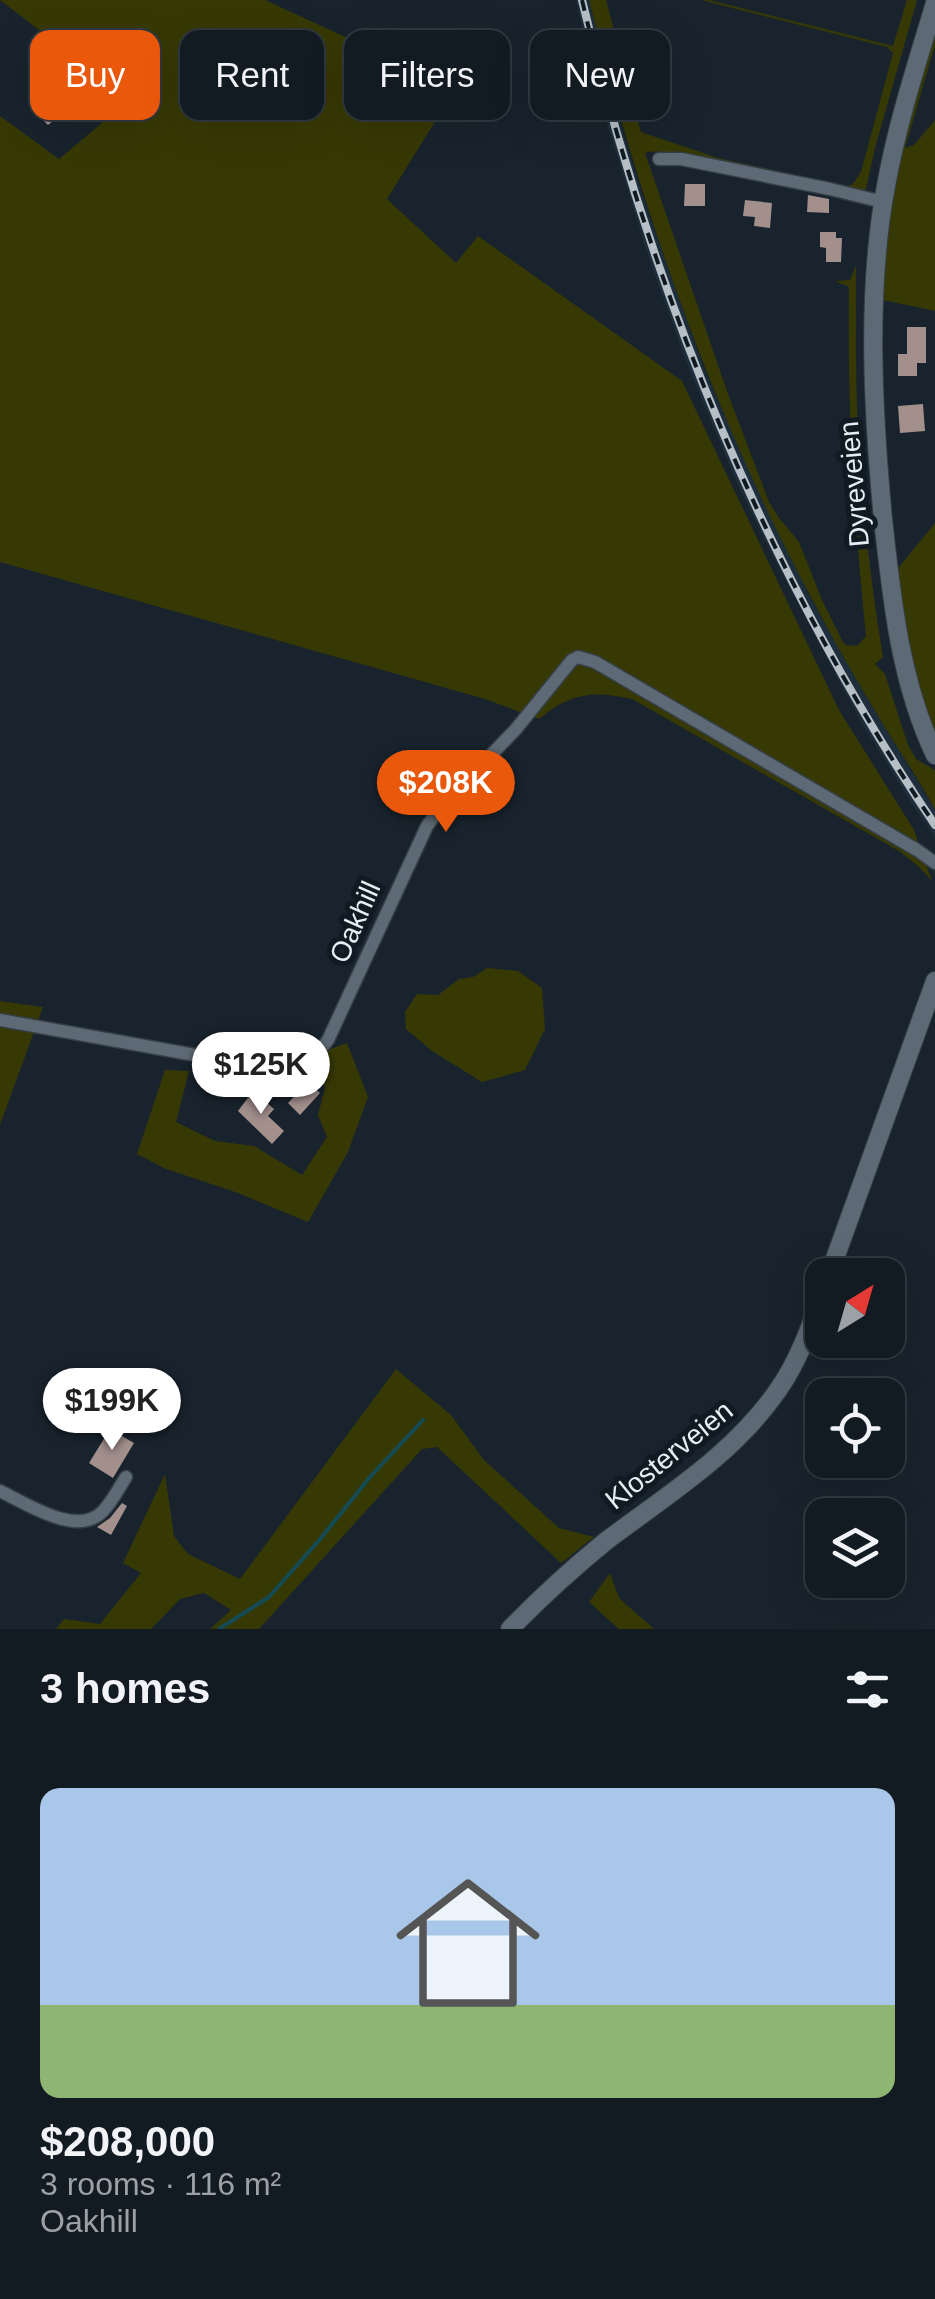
<!DOCTYPE html>
<html lang="en">
<head>
<meta charset="utf-8">
<style>
  body { margin:0; font-family:Arial,sans-serif; background:#1f272f; color:#f1f3f6; height:100vh; display:flex; flex-direction:column; font-size:38px; white-space:nowrap }
  * { box-sizing:border-box; margin:0 }
  p { font-size:32px; color:#9ca1a5 }
  .icon { flex:none; width:55px; height:55px; fill:none; stroke:currentColor; stroke-width:2; stroke-linecap:round; stroke-linejoin:round }
  .map { position:relative; height:1629px; overflow:hidden }
  .drawer { display:flex; flex-direction:column; background:#121a22; flex:1 }
  .drawer>* { flex:none }
  .banner { position:absolute; left:30px; top:30px; width:875px; height:90px; display:flex; gap:20px }
  .needle { width:65px; rotate:37deg }
  .buttons { position:absolute; left:805px; top:1258px; display:grid; gap:20px }
  .buttons a { display:grid; place-items:center; width:100px; height:100px; border-radius:20px; background:#121a22; box-shadow:0 10px 40px #0002,0 0 0 2px #313840; font-size:50px }
  .price { position:absolute; translate:-50% -85px; padding:0 22px; border-radius:35px; background:#fff; color:#222; font-size:32px; line-height:65px; filter:drop-shadow(0 2px 5px #0008) }
  .price::after { content:''; position:absolute; left:50%; top:60px; width:30px; height:22px; margin-left:-15px; background:inherit; clip-path:polygon(0 0,100% 0,50% 100%) }
  .price.selected { background:#ea580c; color:#fff }
  ul { padding:0; list-style:none }
  li { display:grid; align-content:center; gap:20px; height:530px; padding:0 40px }
  li span { display:grid; place-items:center; height:310px; border-radius:20px; color:#555 }
  li>.icon { margin-inline-start:auto }
  span .icon { width:180px; height:180px; fill:#fffc; stroke-width:1 }
  li b { font-size:42px }
  h2 { display:flex; justify-content:space-between; align-items:center; height:120px; padding:0 40px; font-size:42px }
  .tag { padding:0 35px; border-radius:20px; background:#121a22; box-shadow:0 10px 40px #0002,0 0 0 2px #313840; font-size:35px; line-height:90px }
  .tag.selected { background:#ea580c; color:#fff }
  .map>svg:first-child { display:block }
  .built { fill:#1e2e3c }
  .green { fill:#373905 }
  .lines { fill:none; stroke-linecap:round; stroke-linejoin:round }
  .stream { stroke:#144b55; stroke-width:4 }
  .building { fill:#a3908d }
  .minor-casing { stroke:#363e46; stroke-width:15 }
  .secondary-casing { stroke:#363e46; stroke-width:20 }
  .minor { stroke:#5d6a75; stroke-width:12 }
  .secondary { stroke:#5d6a75; stroke-width:18 }
  .rail-casing { stroke:#b6bec6; stroke-width:8 }
  .rail { stroke:#0f1a23; stroke-width:4; stroke-dasharray:11; stroke-linecap:butt }
  .labels { text-anchor:middle; dominant-baseline:central; stroke-width:10; stroke-linejoin:round; paint-order:stroke }
  .street-label { font-size:28px; fill:#e6edf4; stroke:#0f1a23 }
</style>
</head>
<body>
<div class="map">
<svg width="935" height="1629" viewBox="0 0 935 1629">
  <rect width="100%" height="100%" fill="#18232d"/>
  <!-- built -->
  <polygon class="built" points="576,0 589,0 615,105 642,195 704,369 749,469 811,599 864,693 935,810 935,837 910,801 860,720 776,562 738,485 689,369 651,264 600,101"/>
  <!-- green -->
  <g class="green">
    <path d="M 0,0 L 265,0 L 456,88 L 387,199 L 456,263 L 478,236 L 682,381 L 839,710 L 914,830 L 932,881 L 918,866 L 899,851 L 632,699 C 593,690 570,693 539,719 L 485,699 L 0,562 L 0,116 L 59,159 L 121,107 L 78,60 Z"/>
    <path d="M 589,0 L 606,0 L 641,132 L 718,158 L 848,186 L 853,184 L 861,172 L 893,53 L 887,47 L 701,0 L 709,0 L 893,46 L 907,0 L 917,0 L 875,148 L 866,189 L 862,191 C 826,184 789,179 753,171 C 727,166 667,146 645,153 L 728,394 L 769,502 L 779,518 L 799,542 L 822,600 L 843,642 L 846,645 L 857,646 L 866,636 C 854,519 847,404 849,287 L 835,281 L 850,280 L 856,265 C 856,327 855,389 859,450 C 863,520 872,588 883,657 L 875,664 L 885,674 L 908,745 L 916,759 L 935,770 L 935,810 C 920,781 901,754 884,726 C 859,685 835,643 813,601 C 711,410 641,209 589,0 Z"/>
    <polygon points="935,25 935,45 905,148 914,145 935,120 935,311 883,300 886,252 896,171"/>
    <polygon points="935,523 935,739 907,653 897,578 899,567"/>
    <polygon points="487,968 518,971 542,988 545,1029 525,1070 482,1082 432,1051 406,1029 405,1012 417,994 438,995 459,979 473,977"/>
    <polygon points="0,1001 43,1007 0,1125"/>
    <polygon points="347,1043 368,1097 348,1152 308,1222 238,1193 166,1169 137,1154 165,1070 189,1071 176,1122 215,1141 254,1146 302,1175 327,1137 318,1115 325,1088 315,1072 325,1051"/>
    <polygon points="396,1369 451,1415 484,1460 559,1528 594,1537 561,1563 437,1447 422,1449 259,1629 210,1629 231,1610 204,1593 180,1599 151,1629 56,1629 64,1619 100,1624 141,1573 123,1563 165,1474 174,1536 188,1554 240,1579"/>
    <polygon points="610,1573 619,1598 654,1629 619,1629 589,1602"/>
  </g>
  <g class="lines">
    <!-- stream -->
    <polyline class="stream" points="219,1629 269,1597 321,1538 370,1477 423,1420"/>
  </g>
  <!-- building -->
  <g class="building">
    <polygon points="60,87 75,103 48,125 37,114"/>
    <polygon points="685,184 705,184 705,206 684,206"/>
    <polygon points="808,195 829,199 829,213 807,212"/>
    <polygon points="745,200 772,203 770,228 754,226 755,217 743,216"/>
    <polygon points="820,232 836,232 836,238 842,238 841,262 826,262 826,248 820,247"/>
    <polygon points="907,327 926,327 926,363 917,363 917,376 898,376 898,354 907,354"/>
    <polygon points="923,404 925,431 900,433 898,406"/>
    <polygon points="308,1082 320,1093 300,1115 288,1103"/>
    <polygon points="253,1091 274,1109 268,1116 284,1131 272,1144 238,1111"/>
    <polygon points="110,1429 134,1443 113,1478 89,1463"/>
    <polygon points="122,1503 127,1506 111,1535 97,1527 110,1518"/>
  </g>
  <g class="lines">
    <!-- minor casing -->
    <g class="minor-casing">
      <g id="minor">
        <polyline points="659,159 681,159 830,189 883,202"/>
        <polyline points="0,1020 206,1057 282,1058 316,1055 328,1040 427,826 441,807 516,729 572,660 578,657 595,662 917,850 935,863"/>
        <path d="M 0,1491 C 27,1504 78,1538 103,1511 C 112,1502 119,1488 126,1477"/>
      </g>
    </g>
    <!-- secondary casing -->
    <g class="secondary-casing">
      <g id="secondary">
        <path d="M 935,3 C 917,63 897,124 886,186 C 866,291 873,413 883,519 C 892,601 900,681 935,755"/>
        <polyline points="829,1275 935,981"/>
        <path d="M 510,1629 C 540,1598 573,1568 606,1541 C 667,1495 734,1454 778,1390 C 798,1362 811,1326 822,1293"/>
      </g>
    </g>
    <!-- minor -->
    <use href="#minor" class="minor"/>
    <!-- secondary -->
    <use href="#secondary" class="secondary"/>
    <!-- rail casing -->
    <g class="rail-casing">
      <path id="rail" d="M 582,0 C 651,292 767,576 935,825"/>
    </g>
    <!-- rail -->
    <use href="#rail" class="rail"/>
  </g>
  <g class="labels">
    <!-- street labels -->
    <g class="street-label">
      <text transform="translate(854 484) rotate(-95)">Dyreveien</text>
      <text transform="translate(355 922) rotate(-66)">Oakhill</text>
      <text transform="translate(669 1455) rotate(-39)">Klosterveien</text>
    </g>
  </g>
</svg>
<div class="buttons">
<a><svg class="needle" viewBox="-14 -14 28 28"><path d="M0-13l5 13h-10z" fill="#e53935"/><path d="M0 13l5-13h-10z" fill="#9ca1a5"/></svg></a>
<a><svg class="icon" aria-label="locate" viewBox="0 0 24 24"><circle cx="12" cy="12" r="6"/><path d="M12 2v4M12 18v4M2 12h4M18 12h4"/></svg></a>
<a><svg class="icon" aria-label="layers" viewBox="0 0 24 24"><path d="M12 4l9 5-9 5-9-5zM3 14l9 5 9-5"/></svg></a>
</div>
<b class="price selected" style="left:446px;top:835px">$208K</b>
<b class="price" style="left:261px;top:1117px">$125K</b>
<b class="price" style="left:112px;top:1453px">$199K</b>
<div class="banner">
<a class="tag selected">Buy</a>
<a class="tag">Rent</a>
<a class="tag">Filters</a>
<a class="tag">New</a>
</div>
</div>
<section class="drawer">
<h2>3 homes<svg class="icon" aria-label="filters" viewBox="0 0 24 24"><path d="M4 7h16M4 17h16"/><circle cx="9" cy="7" r="2"/><circle cx="15" cy="17" r="2"/></svg></h2>
<ul>
<li><span style="background:linear-gradient(#a9c7e8 70%,#8fb573 0)"><svg class="icon" aria-label="home" viewBox="0 0 24 24"><path d="M3 11l9-7 9 7M6 9v11h12V9"/></svg></span><div><b>$208,000</b><p>3 rooms · 116 m²</p><p>Oakhill</p></div></li>
</ul>
</section>
</body>
</html>
